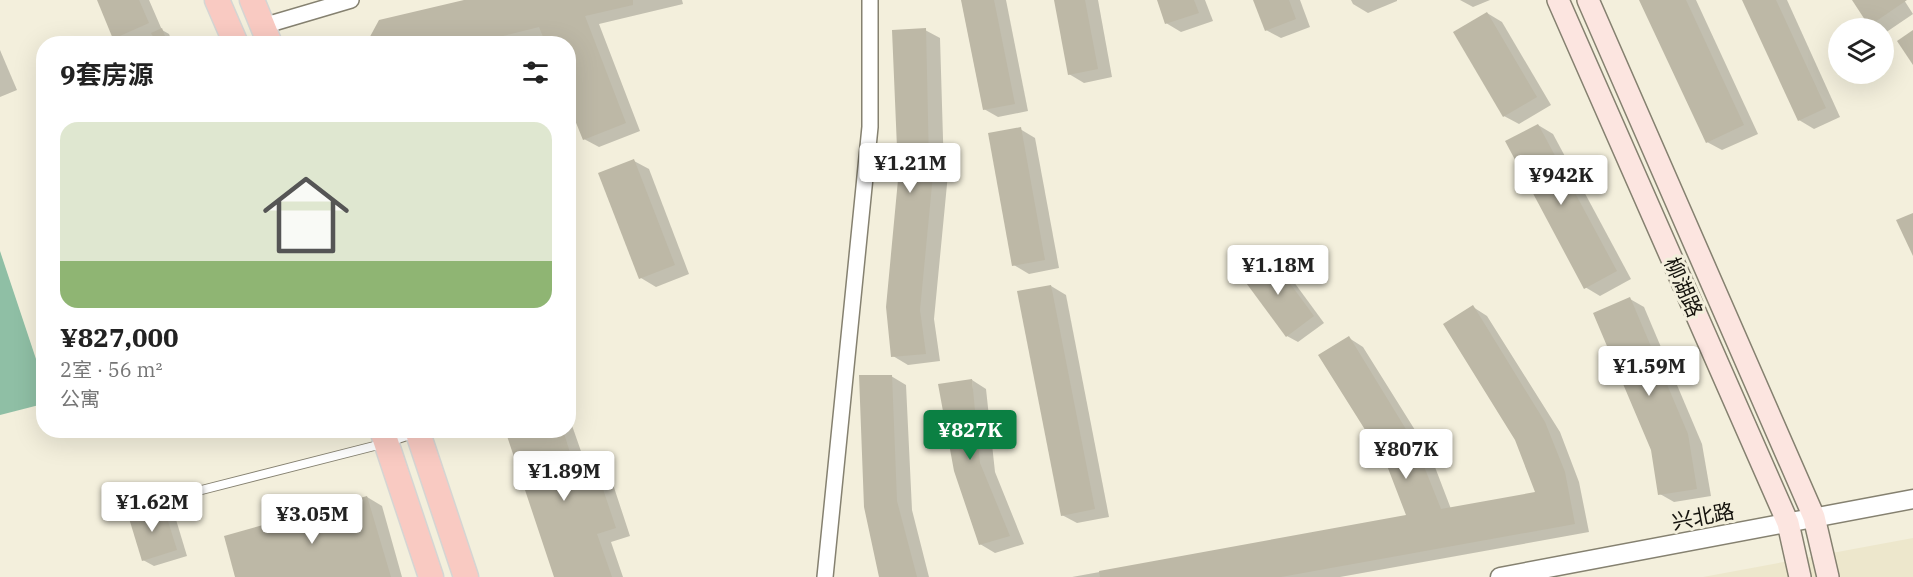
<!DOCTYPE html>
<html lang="zh">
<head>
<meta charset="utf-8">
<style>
  body { margin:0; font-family:"IBM Plex Serif","Noto Sans SC",serif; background:#f6f6f6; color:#222; height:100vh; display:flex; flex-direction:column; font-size:22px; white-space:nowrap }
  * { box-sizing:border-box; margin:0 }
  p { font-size:20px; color:#767676 }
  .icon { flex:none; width:33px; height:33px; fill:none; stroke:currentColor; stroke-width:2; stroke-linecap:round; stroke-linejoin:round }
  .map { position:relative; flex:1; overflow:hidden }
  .details { position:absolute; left:36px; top:36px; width:540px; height:402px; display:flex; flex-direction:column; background:#fff; border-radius:24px; box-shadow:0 6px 24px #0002 }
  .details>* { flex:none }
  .tools { position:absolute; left:1828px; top:18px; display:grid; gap:12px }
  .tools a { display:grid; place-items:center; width:66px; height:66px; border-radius:50%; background:#fff; box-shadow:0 6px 24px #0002; font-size:30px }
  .price { position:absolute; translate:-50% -51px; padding:0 14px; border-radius:6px; background:#fff; color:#222; font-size:20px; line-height:39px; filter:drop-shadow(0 2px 3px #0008) }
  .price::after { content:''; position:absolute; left:50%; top:36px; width:18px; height:14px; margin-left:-9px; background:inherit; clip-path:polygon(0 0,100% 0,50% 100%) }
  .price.active { background:#0b8043; color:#fff }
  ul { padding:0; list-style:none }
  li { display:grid; align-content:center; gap:12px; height:318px; padding:0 24px }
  li span { display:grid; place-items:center; height:186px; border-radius:18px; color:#555 }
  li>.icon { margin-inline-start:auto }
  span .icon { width:108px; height:108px; fill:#fffc; stroke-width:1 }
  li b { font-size:26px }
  h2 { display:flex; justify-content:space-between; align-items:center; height:72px; padding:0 24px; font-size:26px }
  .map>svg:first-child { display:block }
  .built { fill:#ede7cc }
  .forest { fill:#8fbfa5 }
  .shadow { fill:#0003 }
  .building { fill:#bdb8a6 }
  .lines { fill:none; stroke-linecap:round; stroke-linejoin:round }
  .service-casing { stroke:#858170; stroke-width:10 }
  .minor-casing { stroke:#858170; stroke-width:18 }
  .tertiary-casing { stroke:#858170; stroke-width:21 }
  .secondary-casing { stroke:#858170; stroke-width:24 }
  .primary-casing { stroke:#d5d5d3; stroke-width:27 }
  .service { stroke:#fff; stroke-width:8 }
  .minor { stroke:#fff; stroke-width:15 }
  .tertiary { stroke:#fff; stroke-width:18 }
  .secondary { stroke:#fce5e0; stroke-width:21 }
  .primary { stroke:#f9cac2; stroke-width:24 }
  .labels { text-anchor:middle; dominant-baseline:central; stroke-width:6; stroke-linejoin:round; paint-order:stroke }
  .street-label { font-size:21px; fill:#15130d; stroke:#f3efdc }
</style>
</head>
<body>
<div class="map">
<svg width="1913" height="577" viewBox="0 0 1913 577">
  <rect width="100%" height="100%" fill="#f3efdc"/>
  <!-- built -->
  <polygon class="built" points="1913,538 1913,577 1703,577"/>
  <!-- forest -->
  <polygon class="forest" points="0,251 43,380 43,404 0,415"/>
  <!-- shadow -->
  <g class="shadow">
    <polygon points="98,0 149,0 162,30 169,34 173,44 157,44 154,35 134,44 125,44 115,38"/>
    <polygon points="471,0 682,0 683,4 599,24 640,131 599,147 584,139 568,44 545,37 519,44 367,44"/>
    <polygon points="962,0 1006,0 1028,111 998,117 984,109"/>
    <polygon points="1055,0 1098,0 1112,77 1084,83 1069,74"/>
    <polygon points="1158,0 1205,0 1213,21 1181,32 1166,23"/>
    <polygon points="1255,0 1300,0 1310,27 1281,38 1266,30"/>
    <polygon points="1351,0 1397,0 1397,1 1368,13 1353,4"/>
    <polygon points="1460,0 1490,0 1473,7"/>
    <polygon points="1641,0 1696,0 1758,134 1722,150 1707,142"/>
    <polygon points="1743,0 1787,0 1840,117 1814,129 1799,120"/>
    <polygon points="1854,0 1904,0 1913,14 1885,33 1884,28 1877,28 1870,25"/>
    <polygon points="1487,13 1502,22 1551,105 1519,124 1504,116"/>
    <polygon points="925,30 940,38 944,172 948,174 934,319 940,361 908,365 893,356 903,150 898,147"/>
    <polygon points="0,50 17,90 0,97"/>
    <polygon points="1538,125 1553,134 1631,279 1600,296 1585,287"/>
    <polygon points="1020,129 1035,138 1059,268 1029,274 1014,265"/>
    <polygon points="634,161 649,169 689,274 656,287 641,278"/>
    <polygon points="1269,257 1280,263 1324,323 1298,342 1287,336"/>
    <polygon points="1051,286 1066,295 1109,517 1077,523 1062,515"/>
    <polygon points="1630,299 1644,307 1702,444 1711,496 1674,502 1660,494"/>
    <polygon points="1473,307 1487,316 1560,432 1579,482 1589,532 1340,577 1072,577 1408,516 1349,338 1363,347 1430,454 1451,509 1537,493"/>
    <polygon points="891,376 906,385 912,510 929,577 880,577"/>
    <polygon points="972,380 986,389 995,472 1024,544 995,553 980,544"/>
    <polygon points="568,414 583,457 591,454 606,463 630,536 611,542 623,577 555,577 506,430 568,430"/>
    <polygon points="367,497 382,506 402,577 237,577"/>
    <polygon points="163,506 174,513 187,556 154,566 143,560"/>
  </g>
  <!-- building -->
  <g class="building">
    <polygon points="97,0 139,0 149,23 113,39"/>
    <polygon points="464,0 633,0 633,5 585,16 626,123 583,140 568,103 568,44 546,44 539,27 470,44 366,44 379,20"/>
    <polygon points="961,0 994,0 1015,104 983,110"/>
    <polygon points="1054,0 1085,0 1098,69 1068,75"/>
    <polygon points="1157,0 1194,0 1199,13 1165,24"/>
    <polygon points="1253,0 1289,0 1296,19 1265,31"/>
    <polygon points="1639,0 1686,0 1744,125 1706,143"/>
    <polygon points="1742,0 1776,0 1826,108 1798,121"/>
    <polygon points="1852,0 1907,0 1869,26"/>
    <polygon points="1487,12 1537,97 1503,117 1453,32"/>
    <polygon points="162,28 168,44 156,44 151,33"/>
    <polygon points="926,28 929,164 934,164 920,310 926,354 891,357 886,307 901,148 897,148 892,30"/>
    <polygon points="1913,30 1913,65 1897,41"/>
    <polygon points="1538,124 1617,271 1584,289 1505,141"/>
    <polygon points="1021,127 1045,260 1012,266 988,133"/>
    <polygon points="634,159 675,265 639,279 598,173"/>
    <polygon points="1913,213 1913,256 1896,220"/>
    <polygon points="1269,255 1314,316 1286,337 1241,276"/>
    <polygon points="1051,285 1095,509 1061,516 1017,291"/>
    <polygon points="1630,297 1688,434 1697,489 1658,495 1651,450 1593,313"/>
    <polygon points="1473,305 1545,422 1565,472 1575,524 1281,577 1100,577 1099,571 1406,515 1386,463 1318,355 1349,336 1415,444 1441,509 1535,492 1515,440 1443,324"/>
    <polygon points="859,375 892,375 897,501 917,577 879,577 864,507"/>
    <polygon points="972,379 980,463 1010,536 979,545 954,471 938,384"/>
    <polygon points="505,430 563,430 572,459 591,453 616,528 597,534 612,577 554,577"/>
    <polygon points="367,496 391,577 235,577 224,536"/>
    <polygon points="163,505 177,550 142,561 128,515"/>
  </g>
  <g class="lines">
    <!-- service casing -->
    <g class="service-casing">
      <polyline id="service" points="182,495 386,443 416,433"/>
    </g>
    <!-- minor casing -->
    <g class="minor-casing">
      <g id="minor">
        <polyline points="263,26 351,0"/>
        <polyline points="825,577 870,127 870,0"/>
      </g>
    </g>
    <!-- tertiary casing -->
    <g class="tertiary-casing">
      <polyline id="tertiary" points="1500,577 1913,499"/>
    </g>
    <!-- secondary casing -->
    <g class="secondary-casing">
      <g id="secondary">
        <polyline points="1558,0 1788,523 1800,577"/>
        <polyline points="1588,0 1814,517 1828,577"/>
      </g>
    </g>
    <!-- primary casing -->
    <g class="primary-casing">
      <g id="primary">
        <polyline points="217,0 236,44"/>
        <polyline points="252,0 270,44"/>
        <polyline points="382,430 431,577"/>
        <polyline points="417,430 466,577"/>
      </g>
    </g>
    <!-- service -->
    <use href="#service" class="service"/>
    <!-- minor -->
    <use href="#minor" class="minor"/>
    <!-- tertiary -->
    <use href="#tertiary" class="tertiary"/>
    <!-- secondary -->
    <use href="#secondary" class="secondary"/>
    <!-- primary -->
    <use href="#primary" class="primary"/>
  </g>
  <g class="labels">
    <!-- street labels -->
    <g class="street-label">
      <text transform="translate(1684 287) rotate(66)">柳湖路</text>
      <text transform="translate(1703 516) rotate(-11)">兴北路</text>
    </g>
  </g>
</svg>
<div class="tools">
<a><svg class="icon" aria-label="layers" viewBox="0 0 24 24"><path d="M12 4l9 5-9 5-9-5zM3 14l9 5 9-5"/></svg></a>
</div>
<b class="price" style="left:910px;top:194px">¥1.21M</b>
<b class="price" style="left:1561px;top:206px">¥942K</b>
<b class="price" style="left:1278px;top:296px">¥1.18M</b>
<b class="price" style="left:1649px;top:397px">¥1.59M</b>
<b class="price active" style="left:970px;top:461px">¥827K</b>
<b class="price" style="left:1406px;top:480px">¥807K</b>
<b class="price" style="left:564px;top:502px">¥1.89M</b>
<b class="price" style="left:152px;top:533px">¥1.62M</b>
<b class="price" style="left:312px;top:545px">¥3.05M</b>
<section class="details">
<h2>9套房源<svg class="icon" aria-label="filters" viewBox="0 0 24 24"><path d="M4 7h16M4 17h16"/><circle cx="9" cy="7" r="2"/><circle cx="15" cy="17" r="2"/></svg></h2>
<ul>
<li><span style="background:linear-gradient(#dfe7d0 75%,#8fb573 0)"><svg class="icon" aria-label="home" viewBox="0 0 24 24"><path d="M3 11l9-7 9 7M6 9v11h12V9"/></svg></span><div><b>¥827,000</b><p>2室 · 56 m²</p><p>公寓</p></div></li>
</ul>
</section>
</div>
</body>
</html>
